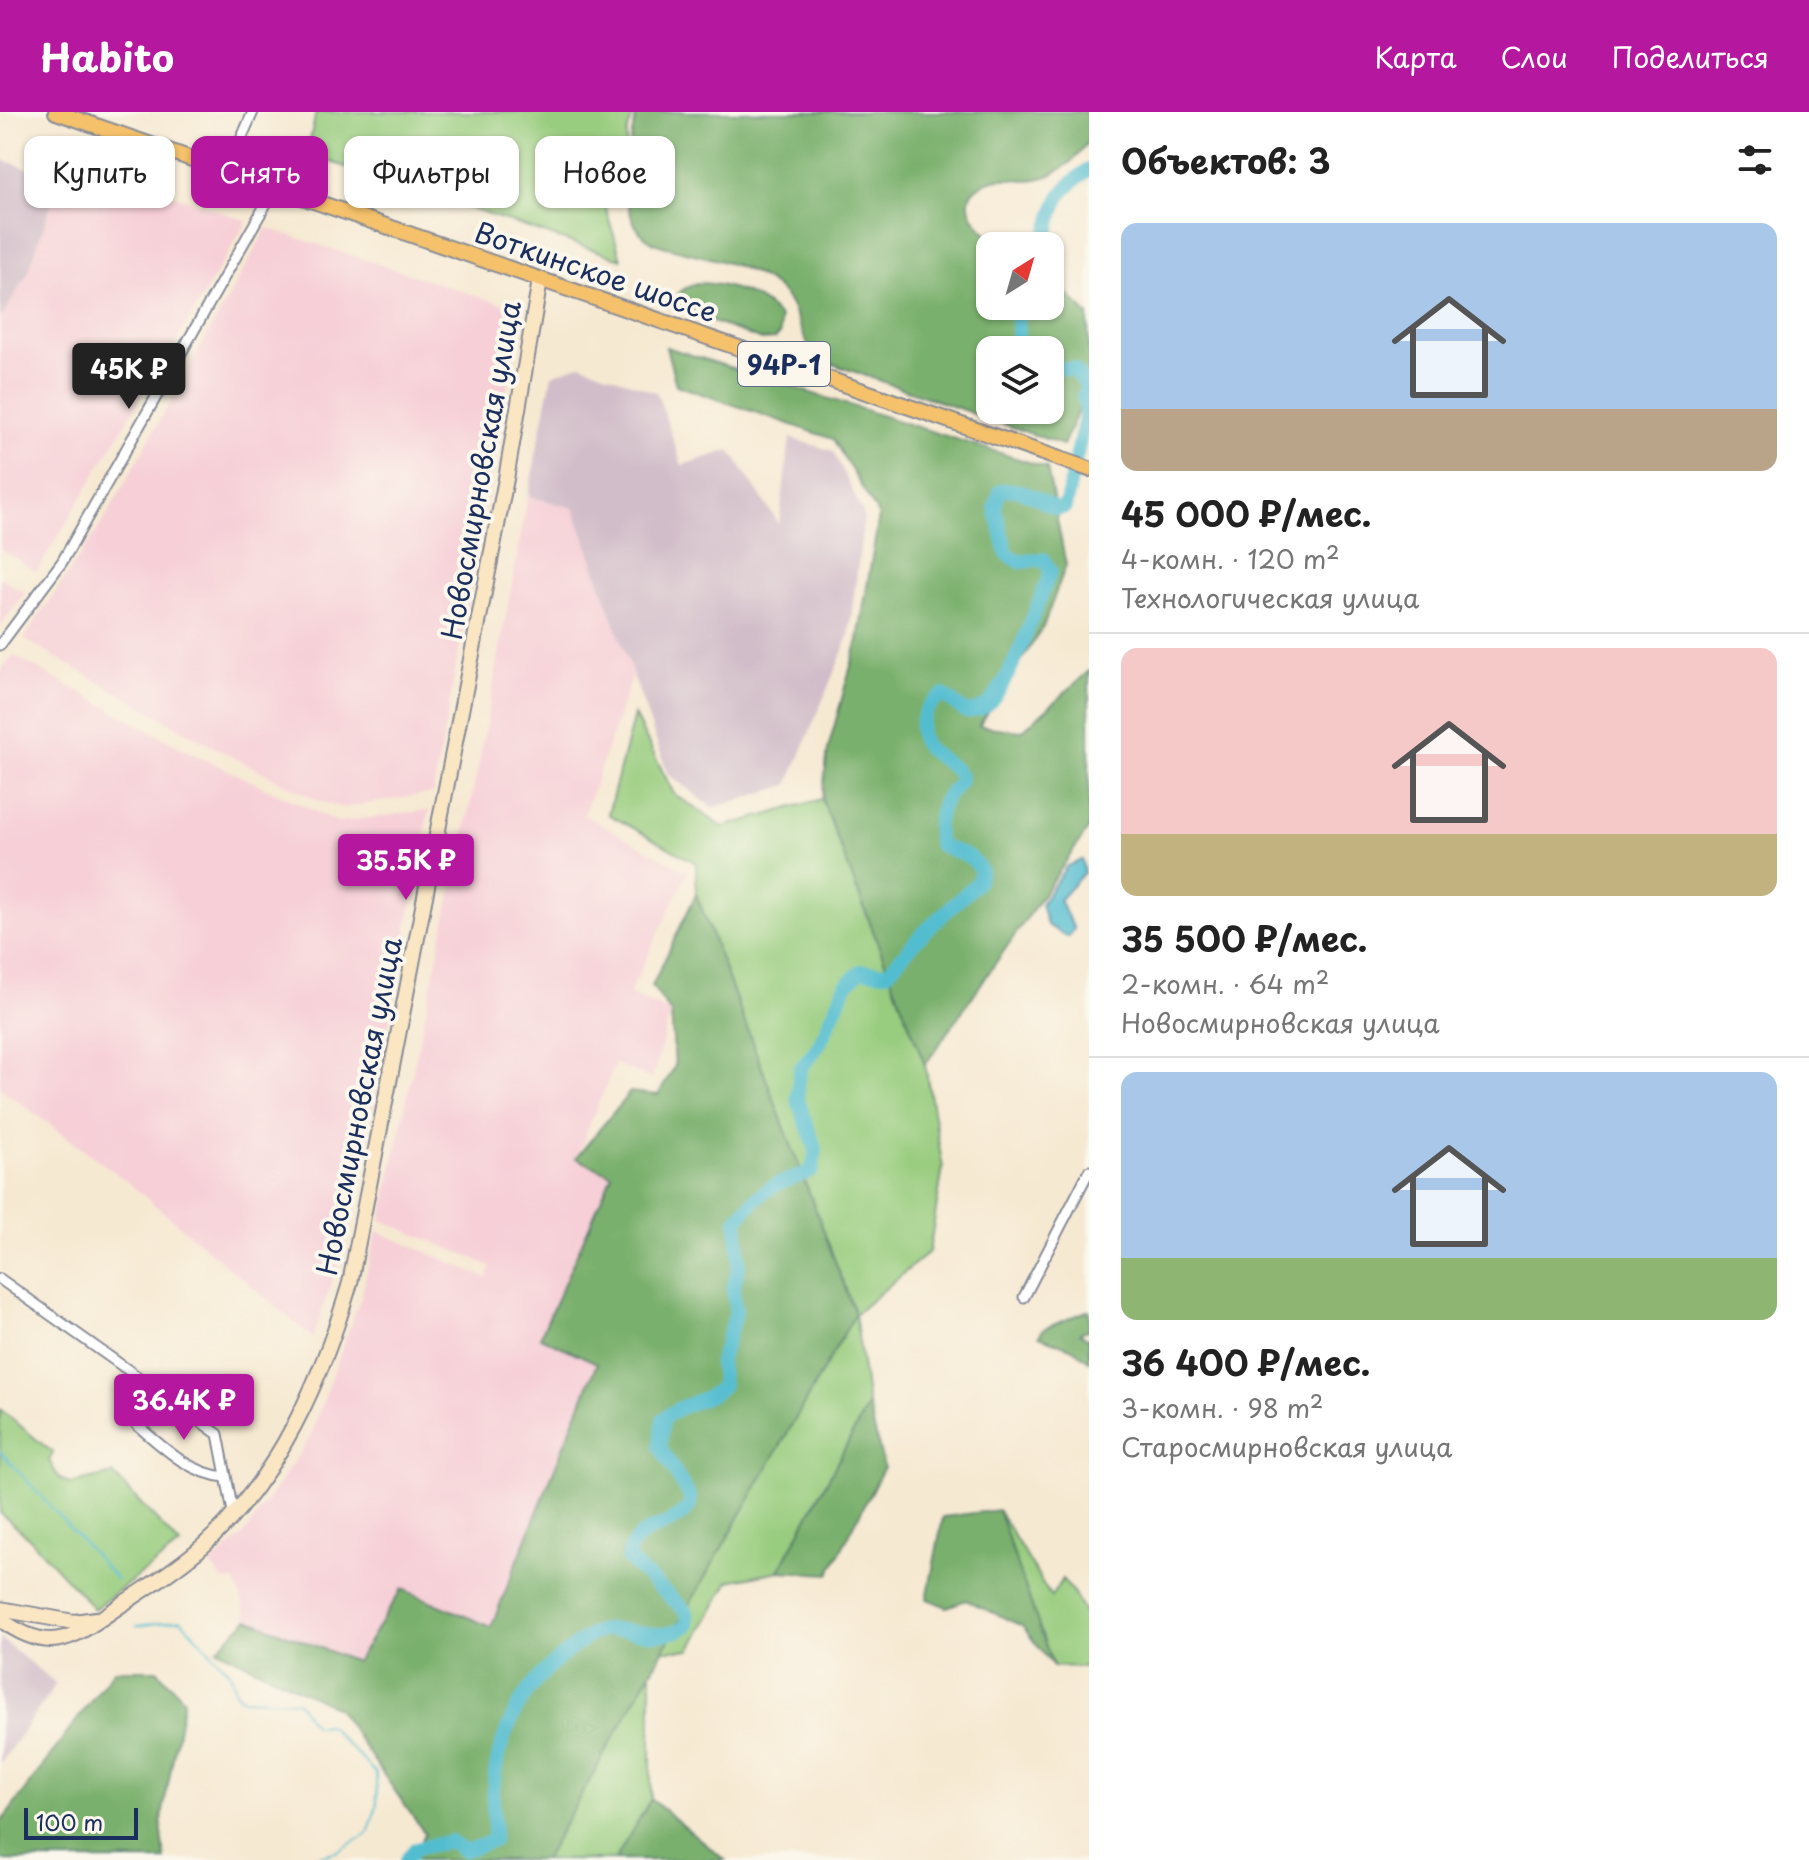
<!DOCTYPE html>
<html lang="ru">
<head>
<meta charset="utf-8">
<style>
  body { margin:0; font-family:"Playpen Sans",sans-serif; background:#f2f2f2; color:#222; height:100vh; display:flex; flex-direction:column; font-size:30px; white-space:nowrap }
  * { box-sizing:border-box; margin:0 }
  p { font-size:26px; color:#767676 }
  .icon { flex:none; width:44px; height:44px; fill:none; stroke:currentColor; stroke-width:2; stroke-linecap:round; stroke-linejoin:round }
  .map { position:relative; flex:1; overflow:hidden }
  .side { display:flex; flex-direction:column; background:#fff; width:720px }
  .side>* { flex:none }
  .hud { position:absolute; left:24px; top:24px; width:760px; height:72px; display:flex; gap:16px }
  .needle { width:52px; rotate:37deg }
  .fabs { position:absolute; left:976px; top:120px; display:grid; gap:16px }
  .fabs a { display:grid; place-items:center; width:88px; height:88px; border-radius:16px; background:#fff; box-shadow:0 2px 6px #0004; font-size:40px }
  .scale { position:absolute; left:24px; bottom:20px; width:114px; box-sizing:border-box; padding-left:8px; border:4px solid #1b2f5e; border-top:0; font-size:22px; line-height:28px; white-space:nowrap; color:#1b2f5e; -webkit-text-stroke:6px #fbf7ec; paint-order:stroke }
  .price { position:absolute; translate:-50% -68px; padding:0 18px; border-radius:8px; background:#b5179e; color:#fff; font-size:26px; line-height:52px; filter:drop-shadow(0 2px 4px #0008) }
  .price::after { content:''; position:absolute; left:50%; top:48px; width:24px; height:18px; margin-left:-12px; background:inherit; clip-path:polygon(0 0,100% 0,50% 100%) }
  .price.current { background:#222; color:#fff }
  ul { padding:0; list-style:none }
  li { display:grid; align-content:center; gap:16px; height:424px; padding:0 32px }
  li+li { border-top:2px solid #e0e0e0 }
  li span { display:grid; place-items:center; height:248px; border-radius:16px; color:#555 }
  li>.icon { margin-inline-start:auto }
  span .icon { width:144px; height:144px; fill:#fffc; stroke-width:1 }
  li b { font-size:34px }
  h2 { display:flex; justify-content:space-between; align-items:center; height:96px; padding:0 32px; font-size:34px }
  .chip { padding:0 28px; border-radius:16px; background:#fff; box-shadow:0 2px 6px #0004; font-size:28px; line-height:72px }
  .chip.current { background:#b5179e; color:#fff }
  header { display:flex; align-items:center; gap:48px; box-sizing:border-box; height:112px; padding:0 40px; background:#b5179e; color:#fff }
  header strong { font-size:38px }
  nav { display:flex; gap:44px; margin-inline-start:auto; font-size:28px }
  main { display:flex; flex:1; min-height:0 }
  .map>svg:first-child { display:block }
  .built { fill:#f6cfd7 }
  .industrial { fill:#d1bdc9 }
  .green { fill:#98cc7e; stroke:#5a7e6e; stroke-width:2 }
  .forest { fill:#7ab06d; stroke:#4a7066; stroke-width:2; fill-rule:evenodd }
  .water { fill:#53bdd0; stroke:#377697; stroke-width:2 }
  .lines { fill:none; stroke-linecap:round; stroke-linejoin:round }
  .stream { stroke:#53bdd0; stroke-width:2 }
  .river { stroke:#53bdd0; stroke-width:14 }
  .street-casing { stroke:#888c98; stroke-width:13 }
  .secondary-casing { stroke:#888c98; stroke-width:18 }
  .primary-casing { stroke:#888c98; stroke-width:18 }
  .street { stroke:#fff; stroke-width:9 }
  .secondary { stroke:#fbe6c4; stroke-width:14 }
  .primary { stroke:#f5c16b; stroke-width:14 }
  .labels { text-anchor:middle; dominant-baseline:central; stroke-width:8; stroke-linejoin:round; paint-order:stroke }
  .shield { fill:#fbf7ec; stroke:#5e6b89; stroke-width:2 }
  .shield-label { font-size:26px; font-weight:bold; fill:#1b2f5e }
  .street-label { font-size:28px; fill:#1b2f5e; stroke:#fbf7ec }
</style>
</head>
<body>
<header>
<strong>Habito</strong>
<nav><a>Карта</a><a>Слои</a><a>Поделиться</a></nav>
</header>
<main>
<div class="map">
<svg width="1089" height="1748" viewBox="0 0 1089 1748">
  <rect width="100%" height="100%" fill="#fbf7ec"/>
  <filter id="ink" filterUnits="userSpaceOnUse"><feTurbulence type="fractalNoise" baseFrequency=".0125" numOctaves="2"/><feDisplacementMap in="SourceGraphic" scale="16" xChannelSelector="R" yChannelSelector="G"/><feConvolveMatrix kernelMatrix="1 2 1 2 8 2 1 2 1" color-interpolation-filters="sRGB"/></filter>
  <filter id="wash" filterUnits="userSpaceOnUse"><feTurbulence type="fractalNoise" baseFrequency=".006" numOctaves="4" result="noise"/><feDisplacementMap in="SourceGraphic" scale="32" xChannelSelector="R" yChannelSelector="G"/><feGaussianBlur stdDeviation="1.8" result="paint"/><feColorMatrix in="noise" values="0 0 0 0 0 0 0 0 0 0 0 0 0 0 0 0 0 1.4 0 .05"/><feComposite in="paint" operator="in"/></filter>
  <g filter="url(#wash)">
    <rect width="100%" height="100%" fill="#f6e9d2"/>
    <!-- built -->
    <g class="built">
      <polygon points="68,45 247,109 173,235 164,237 168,240 37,460 0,437 0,208 28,161"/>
      <polygon points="267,116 521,198 433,681 343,696 319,689 208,632 24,527 106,405"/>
      <polygon points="528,384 574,396 633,562 584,703 688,760 629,882 671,900 652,967 615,952 576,1045 612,1063 541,1225 598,1251 491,1515 402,1477 356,1550 248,1507 236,1470 223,1468 210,1452 243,1424 310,1326 361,1184 377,1119 487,1166 491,1154 381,1108 478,656"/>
      <polygon points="0,465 25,481 0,514"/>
      <polygon points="13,543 183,637 338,710 429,698 352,1107 313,1226 125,1068 0,976 0,560"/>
    </g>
    <!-- industrial -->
    <g class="industrial">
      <polygon points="0,47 60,67 28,161 0,208"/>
      <polygon points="581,252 657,281 682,353 730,338 779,412 790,326 833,339 864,403 849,524 788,673 713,696 668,662 574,396 528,384 552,263"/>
      <polygon points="0,1526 56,1572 0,1652"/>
    </g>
    <!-- green -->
    <g class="green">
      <polygon points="316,0 634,0 627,20 623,88 604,90 621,147 307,42"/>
      <polygon points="634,603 674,682 723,715 822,687 925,953 943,1056 929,1140 855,1202 868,1293 779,1459 729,1469 690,1538 663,1538 855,1202 696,782 696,751 608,702"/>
      <polygon points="0,1297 53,1341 49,1349 59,1366 70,1372 113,1362 180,1433 94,1497 29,1426 0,1401"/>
      <path d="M 998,1398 L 1051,1485 L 1062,1467 C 1089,1498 1089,1513 1089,1555 L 1053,1554 Z"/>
      <polygon points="651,1558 651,1687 615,1748 544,1748"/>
    </g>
    <!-- forest -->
    <g class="forest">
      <path d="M 637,0 L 1089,0 C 1089,7 1089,18 1089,25 C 1082,45 1058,63 1037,67 C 1023,70 1008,64 994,68 C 945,81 978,119 1004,134 L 990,134 L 990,194 L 1050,194 L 1050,165 L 1088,203 L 1089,274 L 1063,333 L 824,249 C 796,230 802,195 775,174 C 738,147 701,146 660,133 C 610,117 628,37 637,0 ZM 990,238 L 1050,238 L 1050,298 L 990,298 Z"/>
      <path d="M 703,171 C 731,173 762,183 780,206 L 780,222 L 775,227 L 762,228 L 672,195 C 675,179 688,173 703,171 Z"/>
      <polygon points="666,235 1047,356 1066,453 1043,515 979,614 1022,619 1089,559 1089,716 925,953 822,687 828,637 858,528 879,404 833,327 676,273"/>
      <polygon points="696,782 855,1202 544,1748 410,1748 425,1722 337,1596 217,1537 248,1507 356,1550 402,1477 491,1515 597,1251 540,1225 612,1063 576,1046 630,980 658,983 675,954 671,901 652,874"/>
      <polygon points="1089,1198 1089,1217 1080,1221 1089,1228 1089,1249 1073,1237 1039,1224 1043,1217"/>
      <polygon points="868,1293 884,1355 829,1462 779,1459"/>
      <polygon points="998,1398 1053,1554 1022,1514 966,1488 947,1495 927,1487 943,1405"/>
      <polygon points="114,1558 157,1558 184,1587 161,1710 165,1748 0,1748 0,1712"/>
      <polygon points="651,1687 725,1748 615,1748"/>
    </g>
    <!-- water -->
    <polygon class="water" points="1082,748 1084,761 1059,788 1074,817 1068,825 1047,813 1041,792 1067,754"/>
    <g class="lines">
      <!-- stream -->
      <g class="stream">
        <polyline points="0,1339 117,1468"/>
        <polyline points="137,1514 181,1508 231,1562 235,1580 243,1587 297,1589 314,1614 328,1613 376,1661 377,1693 368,1722 338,1739 305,1748"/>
      </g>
      <!-- river -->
      <g class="river">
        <path d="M 1043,134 C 1058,93 1049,86 1089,57"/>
        <polyline points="1014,238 1018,220 1017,194"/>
        <path d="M 406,1748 L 415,1737 L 450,1729 L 464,1739 L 493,1729 C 496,1712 492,1697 493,1680 C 497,1626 520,1575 564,1543 C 575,1534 591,1520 605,1518 C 635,1515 663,1532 688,1513 L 687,1500 L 628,1447 C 631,1411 674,1420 690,1393 L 690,1385 L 660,1335 L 663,1307 C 682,1290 708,1290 723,1273 L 720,1250 L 736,1201 L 733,1178 L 739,1152 L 737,1108 C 748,1095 760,1080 776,1073 C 788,1067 800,1065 812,1058 L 816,1038 L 797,986 L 800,957 L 819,933 L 846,873 L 861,859 L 887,861 L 921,823 L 977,771 L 981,759 C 971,739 955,742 939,732 C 936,718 938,699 946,686 C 952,677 958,676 961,665 C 950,646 915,641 921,612 C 924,597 931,590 943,583 L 966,600 C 972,599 980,598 984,595 C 1008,580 1039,487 1051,459 L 1043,447 L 1020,450 L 1007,442 L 995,395 L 1000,379 C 1024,373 1037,389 1058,397 L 1065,395 L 1086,302 L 1083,284 L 1087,275 L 1074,257 L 1050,256"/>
      </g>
    </g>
  </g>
  <g filter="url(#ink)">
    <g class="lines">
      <!-- street casing -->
      <g class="street-casing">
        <g id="street">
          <polyline points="227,59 253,0"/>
          <polyline points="0,533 62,450 275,76"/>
          <polyline points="0,1167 218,1322 233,1400"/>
          <polyline points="1024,1185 1089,1059"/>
          <path d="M 137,1313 C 164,1336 189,1361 225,1365"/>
        </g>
      </g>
      <!-- secondary casing -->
      <g class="secondary-casing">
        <g id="secondary">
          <polyline points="0,1497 74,1510 96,1507"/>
          <path d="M 0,1507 C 54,1547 76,1523 124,1491 C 151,1473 178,1456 203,1434 C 279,1366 322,1266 350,1171 L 506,367 L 540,168"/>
        </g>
      </g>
      <!-- primary casing -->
      <g class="primary-casing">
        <polyline id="primary" points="56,0 1089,357"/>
      </g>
      <!-- street -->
      <use href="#street" class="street"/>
      <!-- secondary -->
      <use href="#secondary" class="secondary"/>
      <!-- primary -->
      <use href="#primary" class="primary"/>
    </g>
  </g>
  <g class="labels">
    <!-- shield labels -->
    <rect class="shield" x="738" y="230" width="92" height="44" rx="6"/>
    <g class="shield-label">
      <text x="784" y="252">94Р-1</text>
    </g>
    <!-- street labels -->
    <g class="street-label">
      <text transform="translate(596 159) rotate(19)">Воткинское шоссе</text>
      <text transform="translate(480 358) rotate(-80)">Новосмирновская улица</text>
      <text transform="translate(358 994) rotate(-79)">Новосмирновская улица</text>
    </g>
  </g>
</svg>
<div class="fabs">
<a><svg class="needle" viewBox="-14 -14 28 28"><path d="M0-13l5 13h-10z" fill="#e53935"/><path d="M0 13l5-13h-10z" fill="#767676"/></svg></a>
<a><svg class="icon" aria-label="layers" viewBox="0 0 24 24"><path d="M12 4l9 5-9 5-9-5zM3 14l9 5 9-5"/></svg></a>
</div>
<div class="scale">100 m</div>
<b class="price current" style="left:129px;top:299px">45K ₽</b>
<b class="price" style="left:406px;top:790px">35.5K ₽</b>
<b class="price" style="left:184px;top:1330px">36.4K ₽</b>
<div class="hud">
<a class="chip">Купить</a>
<a class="chip current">Снять</a>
<a class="chip">Фильтры</a>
<a class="chip">Новое</a>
</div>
</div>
<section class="side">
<h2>Объектов: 3<svg class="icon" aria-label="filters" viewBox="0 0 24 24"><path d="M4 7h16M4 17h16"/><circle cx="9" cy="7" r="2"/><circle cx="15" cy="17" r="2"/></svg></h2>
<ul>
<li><span style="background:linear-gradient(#a9c7e8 75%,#b9a48a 0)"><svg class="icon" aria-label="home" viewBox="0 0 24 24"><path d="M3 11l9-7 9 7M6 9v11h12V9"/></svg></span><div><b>45 000 ₽/мес.</b><p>4-комн. · 120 m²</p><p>Технологическая улица</p></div></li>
<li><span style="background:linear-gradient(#f6c9c9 75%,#c2b280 0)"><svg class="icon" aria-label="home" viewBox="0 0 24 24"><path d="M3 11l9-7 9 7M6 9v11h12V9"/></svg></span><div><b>35 500 ₽/мес.</b><p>2-комн. · 64 m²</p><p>Новосмирновская улица</p></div></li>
<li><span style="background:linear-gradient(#a9c7e8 75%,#8fb573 0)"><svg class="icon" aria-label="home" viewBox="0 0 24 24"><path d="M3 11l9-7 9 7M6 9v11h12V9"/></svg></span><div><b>36 400 ₽/мес.</b><p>3-комн. · 98 m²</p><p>Старосмирновская улица</p></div></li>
</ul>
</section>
</main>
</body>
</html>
